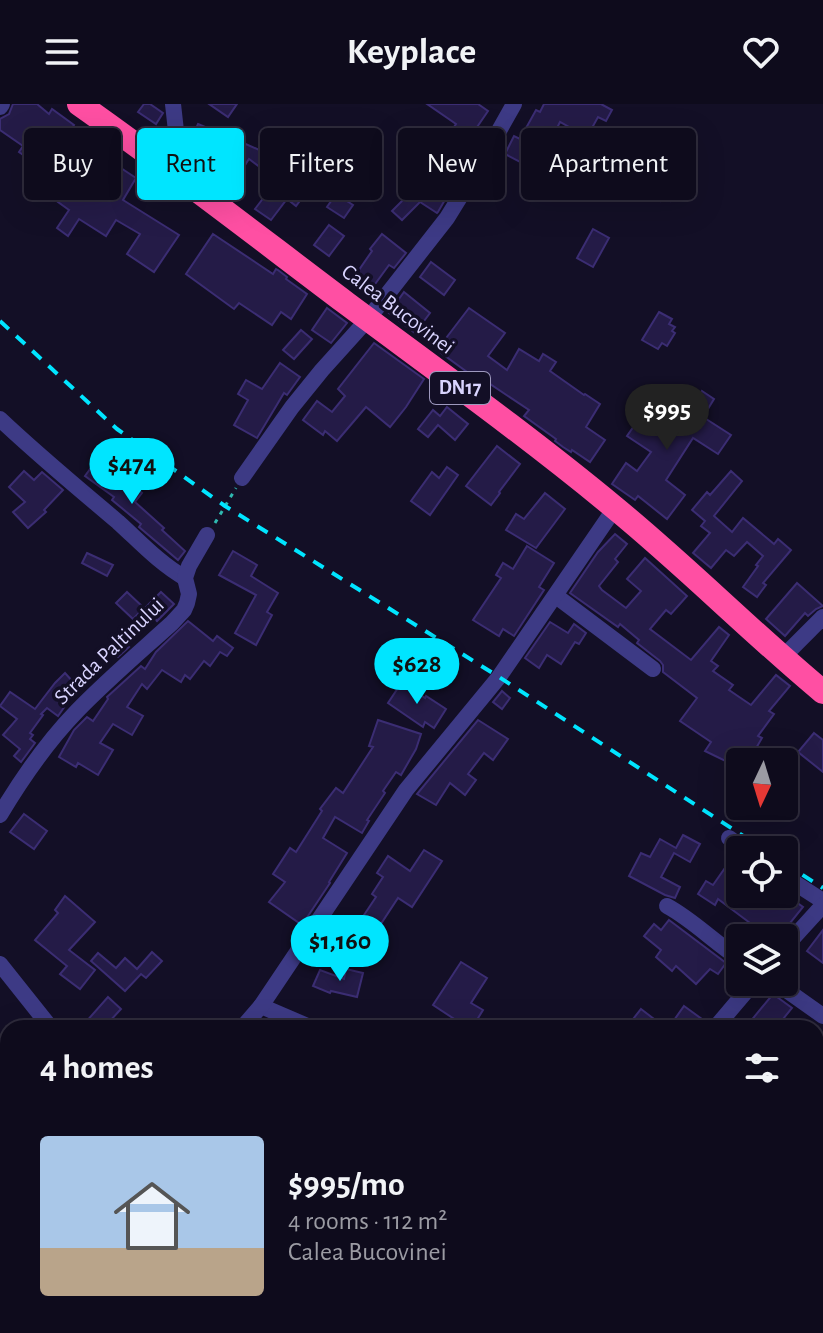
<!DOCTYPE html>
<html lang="en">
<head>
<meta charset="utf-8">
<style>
  body { margin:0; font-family:"Alegreya Sans",sans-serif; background:#171425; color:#f1f3f6; height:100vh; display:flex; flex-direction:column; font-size:30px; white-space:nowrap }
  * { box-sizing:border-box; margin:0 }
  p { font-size:26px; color:#9b9ba3 }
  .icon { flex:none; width:44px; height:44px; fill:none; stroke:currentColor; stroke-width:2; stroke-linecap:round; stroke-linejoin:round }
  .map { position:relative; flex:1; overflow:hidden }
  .panel { position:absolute; left:0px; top:916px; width:824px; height:314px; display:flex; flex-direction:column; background:#0e0b1c; border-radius:24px 24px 0 0; box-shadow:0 8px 32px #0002,0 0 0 2px #2e2b3b }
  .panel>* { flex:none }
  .banner { position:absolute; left:24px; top:24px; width:776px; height:72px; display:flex; gap:16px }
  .needle { width:52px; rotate:184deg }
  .tools { position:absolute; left:726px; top:644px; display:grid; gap:16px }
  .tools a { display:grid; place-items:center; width:72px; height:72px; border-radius:8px; background:#0e0b1c; box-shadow:0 8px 32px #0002,0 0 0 2px #2e2b3b; font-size:40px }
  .price { position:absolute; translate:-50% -68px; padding:0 18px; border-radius:28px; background:#00e5ff; color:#111; font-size:26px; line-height:52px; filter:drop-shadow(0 2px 4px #0008) }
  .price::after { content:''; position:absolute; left:50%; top:48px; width:24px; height:18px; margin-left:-12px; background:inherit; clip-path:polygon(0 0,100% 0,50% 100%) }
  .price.on { background:#222; color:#fff }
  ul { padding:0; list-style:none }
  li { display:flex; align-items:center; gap:24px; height:200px; padding:0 40px }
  li span { display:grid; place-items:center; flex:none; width:224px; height:160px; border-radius:8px; color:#555 }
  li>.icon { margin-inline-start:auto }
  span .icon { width:96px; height:96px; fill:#fffc; stroke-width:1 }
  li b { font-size:34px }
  h2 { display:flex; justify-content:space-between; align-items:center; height:96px; padding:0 40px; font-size:34px }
  .chip { padding:0 28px; border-radius:8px; background:#0e0b1c; box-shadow:0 8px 32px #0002,0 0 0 2px #2e2b3b; font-size:28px; line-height:72px }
  .chip.on { background:#00e5ff; color:#111 }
  header { display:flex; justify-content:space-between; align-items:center; height:104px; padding:0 40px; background:#0e0b1c; font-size:36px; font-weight:600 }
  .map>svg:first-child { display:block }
  .building { fill:#241b47; stroke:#3b2d73; stroke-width:2 }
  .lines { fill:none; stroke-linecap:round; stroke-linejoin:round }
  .path { stroke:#2fb8b0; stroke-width:3; stroke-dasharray:4 6; stroke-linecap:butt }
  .minor { stroke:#3d3a85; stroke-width:16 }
  .highway { stroke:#ff4fa3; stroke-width:24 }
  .rail { stroke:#00e5ff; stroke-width:4; stroke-dasharray:12 10; stroke-linecap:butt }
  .labels { text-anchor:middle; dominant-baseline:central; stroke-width:7; stroke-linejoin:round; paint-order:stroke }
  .shield { fill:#130f26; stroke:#9e99be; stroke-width:2 }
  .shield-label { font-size:20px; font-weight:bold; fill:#d9d4ff }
  .street-label { font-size:22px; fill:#d9d4ff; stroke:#130f26 }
</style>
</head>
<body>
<header><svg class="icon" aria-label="menu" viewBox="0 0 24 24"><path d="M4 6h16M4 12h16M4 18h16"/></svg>Keyplace<svg class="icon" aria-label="heart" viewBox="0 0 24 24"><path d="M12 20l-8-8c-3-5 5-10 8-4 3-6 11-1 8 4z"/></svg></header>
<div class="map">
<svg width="823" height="1229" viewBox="0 0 823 1229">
  <rect width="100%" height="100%" fill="#130f26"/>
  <!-- building -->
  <g class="building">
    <polygon points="13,0 37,0 49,10 52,5 74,21 65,35 76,43 59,67 64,71 61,75 88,92 110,57 136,74 123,96 179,131 154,168 127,150 140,130 116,116 106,132 79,115 68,132 57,124 69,106 58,98 64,90 39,72 44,66 19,48 23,42 0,26 0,15 9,10"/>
    <polygon points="144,0 150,0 163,9 156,20 138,8"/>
    <polygon points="209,0 237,0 228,13"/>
    <polygon points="427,0 478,0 488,7 447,67 441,64 428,83 446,94 438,108 437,109 420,98 402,116 392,107 419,80 414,77 425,61 427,63 456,20"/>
    <polygon points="544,0 601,0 612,6 606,17 598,13 587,33 560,18 549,40 561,46 547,72 505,50 514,32 520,35 536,6 540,8"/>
    <polygon points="198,20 217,28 211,42 227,53 239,37 275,53 280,43 291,51 306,33 327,50 302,81 308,86 296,102 287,95 271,116 255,105 277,76 249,55 230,84 211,71 215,65 184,52"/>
    <polygon points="655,64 680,78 670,97 662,93 660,97 650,92 652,88 644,83"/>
    <polygon points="336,90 353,101 344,114 327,103"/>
    <polygon points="329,121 344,132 329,152 314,141"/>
    <polygon points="593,125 609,134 593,163 577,154"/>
    <polygon points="213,130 273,170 276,165 278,166 287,173 286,175 307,190 291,215 281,208 272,221 239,199 234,205 186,170"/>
    <polygon points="382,130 406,149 394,164 389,161 367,191 350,179 372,147 370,145"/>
    <polygon points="431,158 455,176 444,191 420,173"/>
    <polygon points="404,188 430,209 415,229 389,209"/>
    <polygon points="327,204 347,219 331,239 312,226"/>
    <polygon points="469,204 505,229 488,252 507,266 519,245 539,257 543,250 556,258 550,267 584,291 585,290 600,300 586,323 605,336 590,358 572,346 571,348 563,343 555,337 556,335 524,312 529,306 487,278 485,281 437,246"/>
    <polygon points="659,208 672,215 669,220 675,223 672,227 675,229 667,242 662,239 658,245 642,236"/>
    <polygon points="301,226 312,235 294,255 283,246"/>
    <polygon points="374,239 424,275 406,303 390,323 366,303 337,337 325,327 323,331 303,316 317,297 332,308 345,292 338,285"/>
    <polygon points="280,259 300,273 287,291 284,289 257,334 234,321 248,296 238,290 246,276 262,285"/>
    <polygon points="702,287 714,295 703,313 731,331 718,350 693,334 666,376 685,391 667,415 638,392 635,396 612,380 626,359 637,367 651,348 627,332 650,299 669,311 673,305 685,313"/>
    <polygon points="447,303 468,320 455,336 438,321 428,333 418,325 433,306 440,312"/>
    <polygon points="497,342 520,360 499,388 500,389 491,401 466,382"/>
    <polygon points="96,357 126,378 127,377 142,389 135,398 164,424 162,426 185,447 178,456 139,423 141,420 112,396 114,393 85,372"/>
    <polygon points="447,363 458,371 430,411 411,397 432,368 439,374"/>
    <polygon points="24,367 34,376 42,368 63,386 44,406 46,408 28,424 13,408 25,398 9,383"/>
    <polygon points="731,367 742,377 714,412 732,428 743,414 774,440 778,435 791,446 763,479 766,481 757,493 743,483 758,462 756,461 763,452 747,438 734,452 726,446 711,464 693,449 710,429 701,422 705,417 692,406 707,388 710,391"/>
    <polygon points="545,389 565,405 536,444 506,426 516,410 524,415"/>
    <polygon points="615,430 627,440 615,455 618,458 599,482 602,486 626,504 641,487 627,475 645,454 687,492 671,510 666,506 650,525 691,556 719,523 729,531 711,557 718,562 713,567 733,581 729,586 751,601 776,571 790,582 769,607 774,610 758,632 762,634 748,658 740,658 740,664 705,647 711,638 680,617 697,594 663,568 663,561 660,557 637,539 639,536 620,520 618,523 570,489 598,448"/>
    <polygon points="527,442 554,459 539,483 544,486 514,532 503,525 499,532 473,516 501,474 496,471 503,459 513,465"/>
    <polygon points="233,447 257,461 251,472 278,489 267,508 272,511 256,541 235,529 256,491 219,471"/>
    <polygon points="87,449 113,461 107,472 82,459"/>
    <polygon points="797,479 823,502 816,505 808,512 805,509 785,532 766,515"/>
    <polygon points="127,488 144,504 133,515 116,499"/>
    <polygon points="161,488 174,500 157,517 144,505"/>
    <polygon points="188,517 213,537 217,532 233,544 227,552 220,548 210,562 204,557 190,575 185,571 181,578 162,566 147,585 142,580 127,603 143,612 132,631 113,620 100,639 113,646 98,671 78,659 76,663 59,653 74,626 87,613 93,617 108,595 107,593 141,562 145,565 156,548"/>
    <polygon points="550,518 568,529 574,520 586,529 579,540 575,538 561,560 547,551 539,564 525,554"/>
    <polygon points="118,532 129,543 118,553 107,543"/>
    <polygon points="65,569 74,579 57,595 65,602 58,612 47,604 41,610 43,611 30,629 33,631 30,635 35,639 21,658 14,652 20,645 3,631 17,615 0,602 10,588 35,605 55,579"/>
    <polygon points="402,578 425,594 426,592 446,605 434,624 425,618 423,623 388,599"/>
    <polygon points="502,587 510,594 502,605 493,598"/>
    <polygon points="378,616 421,630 416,645 401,671 396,668 383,687 385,689 367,716 369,717 362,729 335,713 323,734 347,749 329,778 330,779 302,821 269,798 285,778 273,770 290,744 296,748 322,707 320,705 336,684 343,689 373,643 369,642"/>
    <polygon points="478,616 508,635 493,656 484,649 468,670 476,676 465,691 450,679 436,701 417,690"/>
    <polygon points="814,629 823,636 823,668 798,648"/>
    <polygon points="787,655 798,661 784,687 784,661"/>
    <polygon points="24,710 47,727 34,745 10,728"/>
    <polygon points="683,731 700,740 690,758 674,749 661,773 680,783 675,794 665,791 629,772 641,749 650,753 660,735 676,744"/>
    <polygon points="424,746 442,757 412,803 398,794 373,832 376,833 367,848 350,838 349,840 332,830 344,812 358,820 376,793 372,790 383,773 377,769 388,752 410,767"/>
    <polygon points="732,754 740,760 740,790 785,790 803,803 778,834 775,834 763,826 759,832 747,824 750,819 718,795 715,801 698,790 706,777 713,781"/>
    <polygon points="65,792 95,818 69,846 95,866 80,885 60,870 67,862 35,836 58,809 55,806"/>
    <polygon points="669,816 726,859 718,870 710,865 696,880 676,862 672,867 656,853 661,846 644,832 654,820 661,826"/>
    <polygon points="823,826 823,859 807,847"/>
    <polygon points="152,848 162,857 146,874 141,870 125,887 91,857 98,849 116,864 125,854 137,865"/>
    <polygon points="461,858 487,874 471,899 483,906 472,924 468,924 433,901"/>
    <polygon points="346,865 363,869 357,893 331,887 330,889 313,882 320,866 344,875"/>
    <polygon points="773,890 792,904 783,915 794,924 745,924"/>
    <polygon points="108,893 121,905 109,918 116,924 90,924 85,919"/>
    <polygon points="684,902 706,918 704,924 679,924 672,919"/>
    <polygon points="641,905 654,915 647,924 626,924"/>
  </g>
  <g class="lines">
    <!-- path -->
    <polyline class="path" points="215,419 236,384"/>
    <!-- minor -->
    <g class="minor">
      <polyline points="0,3 2,0"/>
      <polyline points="166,61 176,27 173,0"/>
      <path d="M 0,315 C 38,351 78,384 118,418 C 140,438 159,459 185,474"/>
      <polyline points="242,374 292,303 322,266 368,215 447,114 481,59 514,0"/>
      <polyline points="556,492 653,565"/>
      <polyline points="782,554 823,513"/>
      <path d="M 0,711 C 22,674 47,638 77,607 C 107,576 140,548 172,519 L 184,506 L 187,499 L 189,490 L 185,474 L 189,462 L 207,431"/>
      <polyline points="729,734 745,746"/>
      <polyline points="784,772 823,797"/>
      <path d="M 667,802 C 693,816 715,839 740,855"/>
      <polyline points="784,844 823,801"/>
      <polyline points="0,860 51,924"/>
      <polyline points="775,878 823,912"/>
      <polyline points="261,902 312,924"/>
      <polyline points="242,924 261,902 406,686 499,573 615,404"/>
      <polyline points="715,924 754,878"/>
      <polyline points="0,1109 8,1114"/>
      <polyline points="816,1141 823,1145"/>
      <polyline points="104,1222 110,1229"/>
      <polyline points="304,1222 311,1229"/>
      <polyline points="461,1229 466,1222"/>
    </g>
    <!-- highway -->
    <path class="highway" d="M 79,0 C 170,64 257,132 346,199 C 436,266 528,332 615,404 C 687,463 752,529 823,588"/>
    <!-- rail -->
    <g class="rail">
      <polyline points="0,217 117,325 225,402 499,573 765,746"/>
      <polyline points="784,759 823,784"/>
    </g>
  </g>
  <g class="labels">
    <!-- shield labels -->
    <rect class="shield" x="430" y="268" width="60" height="32" rx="6"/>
    <g class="shield-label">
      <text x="460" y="284">DN17</text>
    </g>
    <!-- street labels -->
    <g class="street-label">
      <text transform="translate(398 205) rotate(37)">Calea Bucovinei</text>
      <text transform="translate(109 547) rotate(-44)">Strada Paltinului</text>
    </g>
  </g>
</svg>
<div class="tools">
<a><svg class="needle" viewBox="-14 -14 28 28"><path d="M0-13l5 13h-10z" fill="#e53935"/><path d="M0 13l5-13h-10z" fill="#9b9ba3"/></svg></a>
<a><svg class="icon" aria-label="locate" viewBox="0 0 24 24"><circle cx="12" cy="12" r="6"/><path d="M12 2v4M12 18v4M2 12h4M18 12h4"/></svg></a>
<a><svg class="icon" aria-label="layers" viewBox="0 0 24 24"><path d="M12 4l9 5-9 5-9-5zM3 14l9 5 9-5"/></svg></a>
</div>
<b class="price on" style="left:667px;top:348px">$995</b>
<b class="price" style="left:132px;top:402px">$474</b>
<b class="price" style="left:417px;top:602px">$628</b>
<b class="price" style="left:340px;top:879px">$1,160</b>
<div class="banner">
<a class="chip">Buy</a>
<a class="chip on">Rent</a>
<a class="chip">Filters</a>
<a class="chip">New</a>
<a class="chip">Apartment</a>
</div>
<section class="panel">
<h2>4 homes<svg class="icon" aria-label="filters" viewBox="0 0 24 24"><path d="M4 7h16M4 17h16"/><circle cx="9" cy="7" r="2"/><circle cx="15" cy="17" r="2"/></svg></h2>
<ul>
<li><span style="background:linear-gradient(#a9c7e8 70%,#b9a48a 0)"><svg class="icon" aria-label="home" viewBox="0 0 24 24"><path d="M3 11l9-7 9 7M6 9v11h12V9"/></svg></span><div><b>$995/mo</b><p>4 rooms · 112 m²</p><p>Calea Bucovinei</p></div></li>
</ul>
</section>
</div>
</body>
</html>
